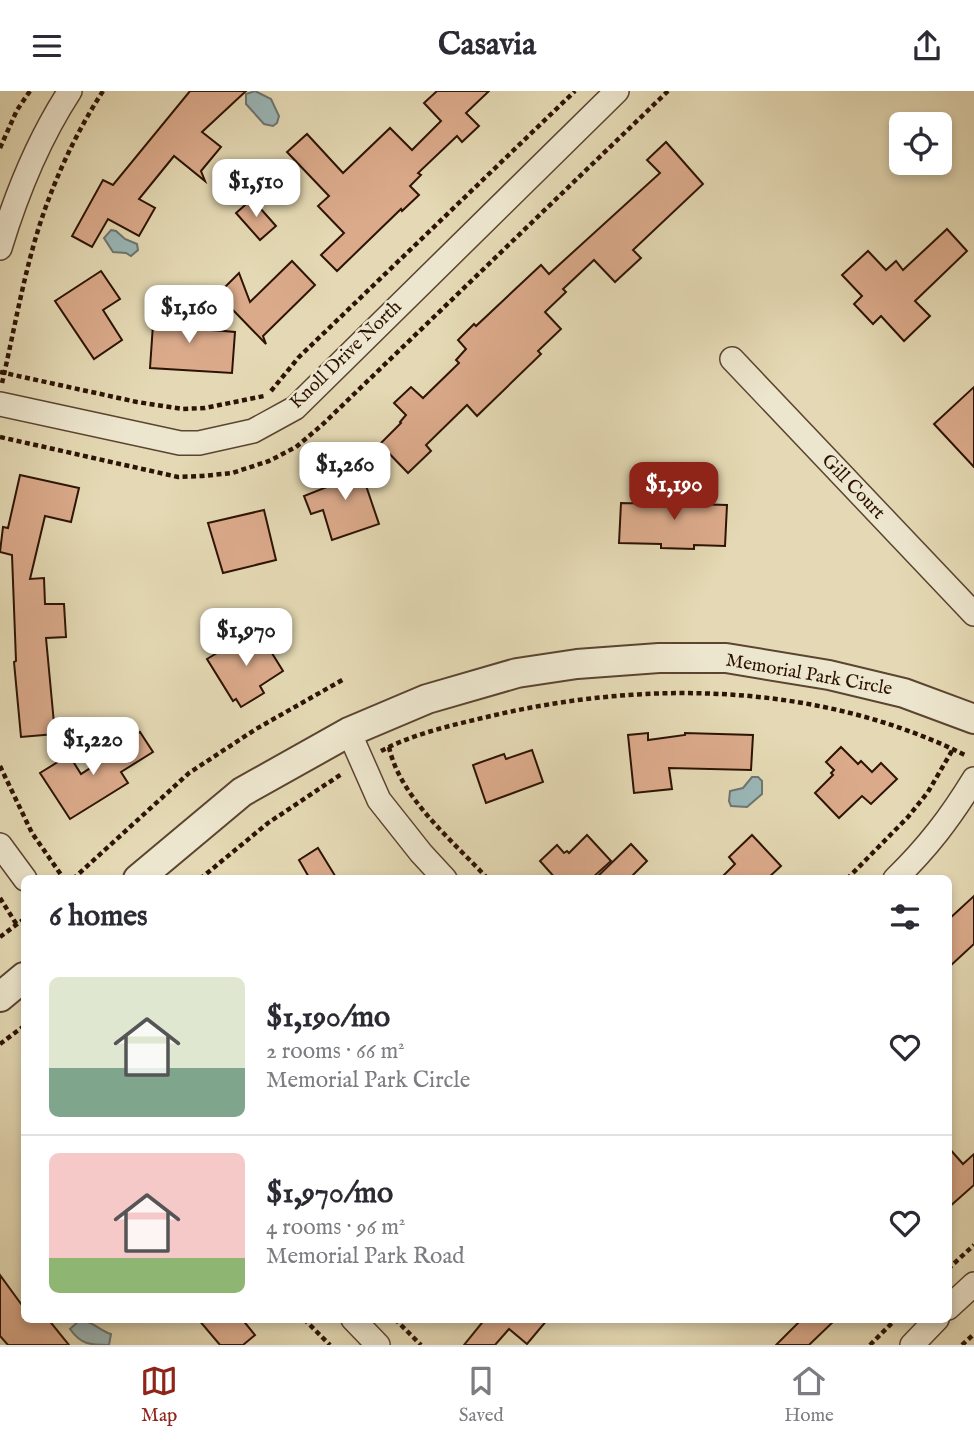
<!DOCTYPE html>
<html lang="en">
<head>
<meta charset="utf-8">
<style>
  body { margin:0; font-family:"IM FELL English",serif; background:#f7f7f7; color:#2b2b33; height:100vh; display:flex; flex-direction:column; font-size:26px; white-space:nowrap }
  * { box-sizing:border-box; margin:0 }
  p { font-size:23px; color:#7c7c81 }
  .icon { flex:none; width:38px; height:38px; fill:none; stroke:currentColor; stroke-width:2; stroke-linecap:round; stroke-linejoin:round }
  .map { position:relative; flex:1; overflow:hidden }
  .panel { position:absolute; left:21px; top:784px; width:931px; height:448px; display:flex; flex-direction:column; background:#fff; border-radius:10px; box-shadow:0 4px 10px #0003 }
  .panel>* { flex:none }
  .tools { position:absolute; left:889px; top:21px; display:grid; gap:14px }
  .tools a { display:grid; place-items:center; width:63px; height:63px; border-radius:10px; background:#fff; box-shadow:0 4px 10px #0003; font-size:35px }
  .price { position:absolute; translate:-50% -60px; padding:0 16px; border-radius:14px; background:#fff; color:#222; font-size:23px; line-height:46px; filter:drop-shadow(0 2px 4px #0008) }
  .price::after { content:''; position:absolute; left:50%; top:42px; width:21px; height:16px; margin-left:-10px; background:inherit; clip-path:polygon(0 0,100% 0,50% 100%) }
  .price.current { background:#8f2418; color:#fff }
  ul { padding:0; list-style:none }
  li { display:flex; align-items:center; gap:21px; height:175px; padding:0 28px }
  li+li { border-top:2px solid #e1e1e2 }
  li span { display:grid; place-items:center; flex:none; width:196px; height:140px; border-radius:10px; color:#555 }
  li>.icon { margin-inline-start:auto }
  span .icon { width:84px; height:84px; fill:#fffc; stroke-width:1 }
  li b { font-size:30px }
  h2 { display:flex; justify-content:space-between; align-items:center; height:84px; padding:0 28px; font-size:30px }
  header { display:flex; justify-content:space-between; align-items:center; height:91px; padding:0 28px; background:#fff; font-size:32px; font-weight:700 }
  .tab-bar { display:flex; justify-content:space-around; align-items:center; height:98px; border-top:2px solid #e1e1e2; background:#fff; font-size:19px; color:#7c7c81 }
  .tab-bar a { display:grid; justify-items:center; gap:4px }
  .tab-bar .current { color:#8f2418 }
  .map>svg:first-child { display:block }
  .water { fill:#9ab7b8; stroke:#6e7570; stroke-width:2 }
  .building { fill:#dbaa8b; stroke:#2d1304; stroke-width:2 }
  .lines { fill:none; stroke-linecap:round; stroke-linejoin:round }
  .minor-casing { stroke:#5b4430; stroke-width:26 }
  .tertiary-casing { stroke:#5b4430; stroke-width:32 }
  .path { stroke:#2d1304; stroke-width:4.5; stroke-dasharray:5 3.5; stroke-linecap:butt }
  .minor { stroke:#ede6ce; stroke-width:23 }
  .tertiary { stroke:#ede6ce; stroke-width:28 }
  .labels { text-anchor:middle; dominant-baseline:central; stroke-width:5; stroke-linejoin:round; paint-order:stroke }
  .street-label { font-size:19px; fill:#2d1304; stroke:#ede6ce }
</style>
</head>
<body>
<header><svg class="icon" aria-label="menu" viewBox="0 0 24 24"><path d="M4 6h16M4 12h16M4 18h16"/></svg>Casavia<svg class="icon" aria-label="share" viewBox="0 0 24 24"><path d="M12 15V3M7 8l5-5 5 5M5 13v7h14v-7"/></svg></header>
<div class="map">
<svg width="974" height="1254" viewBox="0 0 974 1254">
  <rect width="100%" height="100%" fill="#e4d9b4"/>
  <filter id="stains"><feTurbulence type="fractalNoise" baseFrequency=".00286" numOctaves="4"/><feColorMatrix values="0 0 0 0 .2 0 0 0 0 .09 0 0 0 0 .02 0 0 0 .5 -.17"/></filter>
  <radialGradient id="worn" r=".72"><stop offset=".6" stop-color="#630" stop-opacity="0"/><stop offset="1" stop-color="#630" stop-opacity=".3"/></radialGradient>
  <!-- water -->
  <g class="water">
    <polygon points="255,0 271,8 279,25 277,32 273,35 264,33 246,13 246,3"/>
    <polygon points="111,139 116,140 125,148 137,153 138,159 131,165 126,162 113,161 104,147"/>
    <polygon points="752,686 758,686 762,690 762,703 747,716 731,715 729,710 730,700 743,697"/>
    <path d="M 80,1229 C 93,1230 100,1240 111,1243 L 109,1254 C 91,1254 81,1254 70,1238 Z"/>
  </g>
  <!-- building -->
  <g class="building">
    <polygon points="190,0 246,0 202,41 221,56 201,80 205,90 174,65 139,108 155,117 139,145 108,128 92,156 72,145 103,89 113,94"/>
    <polygon points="437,0 489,0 466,22 479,35 462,51 457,45 418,82 421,84 410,95 419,104 402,120 401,118 337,180 321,164 344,142 318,115 329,105 287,61 307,43 343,82 390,37 412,59 441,30 424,12"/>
    <polygon points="666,51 703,93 633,159 641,167 615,191 594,169 563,198 566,201 545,221 561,238 538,260 541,263 477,325 467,314 426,354 431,360 408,382 380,353 401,332 400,331 406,324 394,312 411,296 423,307 459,272 456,269 466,258 458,249 474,233 476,235 541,174 549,183 660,82 647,69"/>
    <polygon points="252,108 276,135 260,149 236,122"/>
    <polygon points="947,138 967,160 915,210 930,225 904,250 881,225 873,233 854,213 862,205 842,184 868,160 886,179 896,170 903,179"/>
    <polygon points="292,170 315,194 263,245 266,253 230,216 224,197 239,182 250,211"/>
    <polygon points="101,180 120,208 103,219 122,249 94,268 55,210"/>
    <polygon points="154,219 190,221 189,237 235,241 232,282 150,277"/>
    <polygon points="974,296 974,376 934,333"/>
    <polygon points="357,368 379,433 332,449 323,419 311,423 304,405 327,396 326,392 340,387 336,375"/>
    <polygon points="20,384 79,397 71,431 45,425 30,488 44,487 45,513 64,513 66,546 46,547 55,643 21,646 14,571 16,570 12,464 0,461 3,436 8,437"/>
    <polygon points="662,399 694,400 693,413 727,414 725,455 694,454 694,458 661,457 661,453 619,452 621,412 662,413"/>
    <polygon points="264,419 276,469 223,482 208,432"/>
    <polygon points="257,538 283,580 260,595 264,602 241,616 236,608 233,610 207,568"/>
    <polygon points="140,641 153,661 121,681 128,692 70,728 40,682 69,664 81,683 124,655 122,653"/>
    <polygon points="648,642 648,649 685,644 685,642 753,644 751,679 669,677 672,698 634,702 628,644"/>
    <polygon points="841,656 858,673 861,670 872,681 881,672 897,688 871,713 862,705 839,727 815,702 833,684 831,682 834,679 826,671"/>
    <polygon points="532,659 543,691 486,712 473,674 504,663 506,668"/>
    <polygon points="587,744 611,770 591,788 556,788 540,770 557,754 564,762 567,760 569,762"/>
    <polygon points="752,744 781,775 767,788 720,788 735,773 729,766"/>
    <polygon points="631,753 647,770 629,788 595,788"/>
    <polygon points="318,757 337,788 310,788 299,769"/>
    <polygon points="974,805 974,853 948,877 948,829"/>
    <polygon points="948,1056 963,1073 974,1063 974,1094 948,1117"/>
    <polygon points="0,1184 24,1217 24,1228 48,1228 69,1254 8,1254 0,1245"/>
    <polygon points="198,1228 242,1228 255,1244 243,1254 220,1254"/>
    <polygon points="485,1228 548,1228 527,1253 509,1238 495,1254 464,1254"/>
    <polygon points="802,1228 836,1228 809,1254 776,1254"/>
  </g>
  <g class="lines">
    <!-- minor casing -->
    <g class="minor-casing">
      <g id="minor">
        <path d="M 0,157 C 17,101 38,49 70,0"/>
        <polyline points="732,268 974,523"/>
        <polyline points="0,313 180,352 199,352 253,340 295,317 617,0"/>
        <polyline points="349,641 379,709 421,762 445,788"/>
        <polyline points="0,754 25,788"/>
        <path d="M 895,788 C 928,756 950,727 974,688"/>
        <polyline points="948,1217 974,1193"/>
        <polyline points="353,1228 378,1254"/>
        <polyline points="912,1254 937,1228"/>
      </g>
    </g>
    <!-- tertiary casing -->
    <g class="tertiary-casing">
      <g id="tertiary">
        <polyline points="138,788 242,701 349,641 427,608 517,582 577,573 659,567 726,567 829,584 904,602 974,628"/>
        <polyline points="0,906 24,886"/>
      </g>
    </g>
    <!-- path -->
    <g class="path">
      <polyline points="0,57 17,19 30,0"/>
      <polyline points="0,281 137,311 183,318 205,317 264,305"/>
      <path d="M 2,292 C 16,232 26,168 48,110 C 62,72 81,34 103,0"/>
      <polyline points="271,300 299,266 575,0"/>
      <polyline points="0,346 178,386 202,385 232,382 269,370 296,356 322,334 668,0"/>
      <path d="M 389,656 C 400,707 453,750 488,788"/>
      <path d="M 381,660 C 415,642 453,634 491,625 C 648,588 821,592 967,665"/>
      <polyline points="0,675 32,742 64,788"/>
      <polyline points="73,788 189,682 256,638 344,588"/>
      <polyline points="200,788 268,732 343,682"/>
      <polyline points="847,788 908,726 928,701 953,658"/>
      <polyline points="0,807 17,834"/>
      <polyline points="0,846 24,828"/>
      <polyline points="0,953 24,935"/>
      <polyline points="948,1178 974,1154"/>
      <polyline points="304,1228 330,1254"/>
      <polyline points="395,1228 421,1254"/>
      <polyline points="870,1254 896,1228"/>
      <polyline points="962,1254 974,1243"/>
    </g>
    <!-- minor -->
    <use href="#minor" class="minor"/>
    <!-- tertiary -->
    <use href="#tertiary" class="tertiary"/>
  </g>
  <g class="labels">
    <!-- street labels -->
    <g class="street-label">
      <text transform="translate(346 264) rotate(-44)">Knoll Drive North</text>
      <text transform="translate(853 396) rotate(46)">Gill Court</text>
      <text transform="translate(809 584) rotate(10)">Memorial Park Circle</text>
    </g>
  </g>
  <rect width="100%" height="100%" filter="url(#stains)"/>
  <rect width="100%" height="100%" fill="url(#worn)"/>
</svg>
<div class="tools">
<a><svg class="icon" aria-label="locate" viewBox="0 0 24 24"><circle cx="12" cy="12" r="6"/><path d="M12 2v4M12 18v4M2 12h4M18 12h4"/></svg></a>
</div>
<b class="price" style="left:256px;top:128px">$1,510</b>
<b class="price" style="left:189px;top:254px">$1,160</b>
<b class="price" style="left:345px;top:411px">$1,260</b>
<b class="price current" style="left:674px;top:431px">$1,190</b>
<b class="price" style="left:246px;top:577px">$1,970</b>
<b class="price" style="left:93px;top:686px">$1,220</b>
<section class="panel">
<h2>6 homes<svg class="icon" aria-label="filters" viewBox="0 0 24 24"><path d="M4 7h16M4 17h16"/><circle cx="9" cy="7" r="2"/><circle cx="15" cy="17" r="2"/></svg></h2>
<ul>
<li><span style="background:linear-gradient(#dfe7d0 65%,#7fa58c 0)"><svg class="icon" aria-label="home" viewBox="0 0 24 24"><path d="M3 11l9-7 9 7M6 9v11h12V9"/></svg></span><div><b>$1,190/mo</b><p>2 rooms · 66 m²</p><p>Memorial Park Circle</p></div><svg class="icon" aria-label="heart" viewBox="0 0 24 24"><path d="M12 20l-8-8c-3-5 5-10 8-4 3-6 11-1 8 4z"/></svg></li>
<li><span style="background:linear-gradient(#f6c9c9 75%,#8fb573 0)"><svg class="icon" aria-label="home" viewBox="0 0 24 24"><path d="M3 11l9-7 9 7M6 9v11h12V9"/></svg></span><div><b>$1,970/mo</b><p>4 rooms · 96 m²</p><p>Memorial Park Road</p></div><svg class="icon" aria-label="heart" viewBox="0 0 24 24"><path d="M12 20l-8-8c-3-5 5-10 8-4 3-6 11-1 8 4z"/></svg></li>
</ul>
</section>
</div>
<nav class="tab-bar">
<a class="current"><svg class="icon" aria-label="map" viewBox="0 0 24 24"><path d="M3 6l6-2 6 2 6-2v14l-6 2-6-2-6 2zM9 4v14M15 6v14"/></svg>Map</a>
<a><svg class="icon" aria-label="saved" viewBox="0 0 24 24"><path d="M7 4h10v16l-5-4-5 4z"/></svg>Saved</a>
<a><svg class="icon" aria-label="home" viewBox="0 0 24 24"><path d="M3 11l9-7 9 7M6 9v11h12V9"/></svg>Home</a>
</nav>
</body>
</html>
